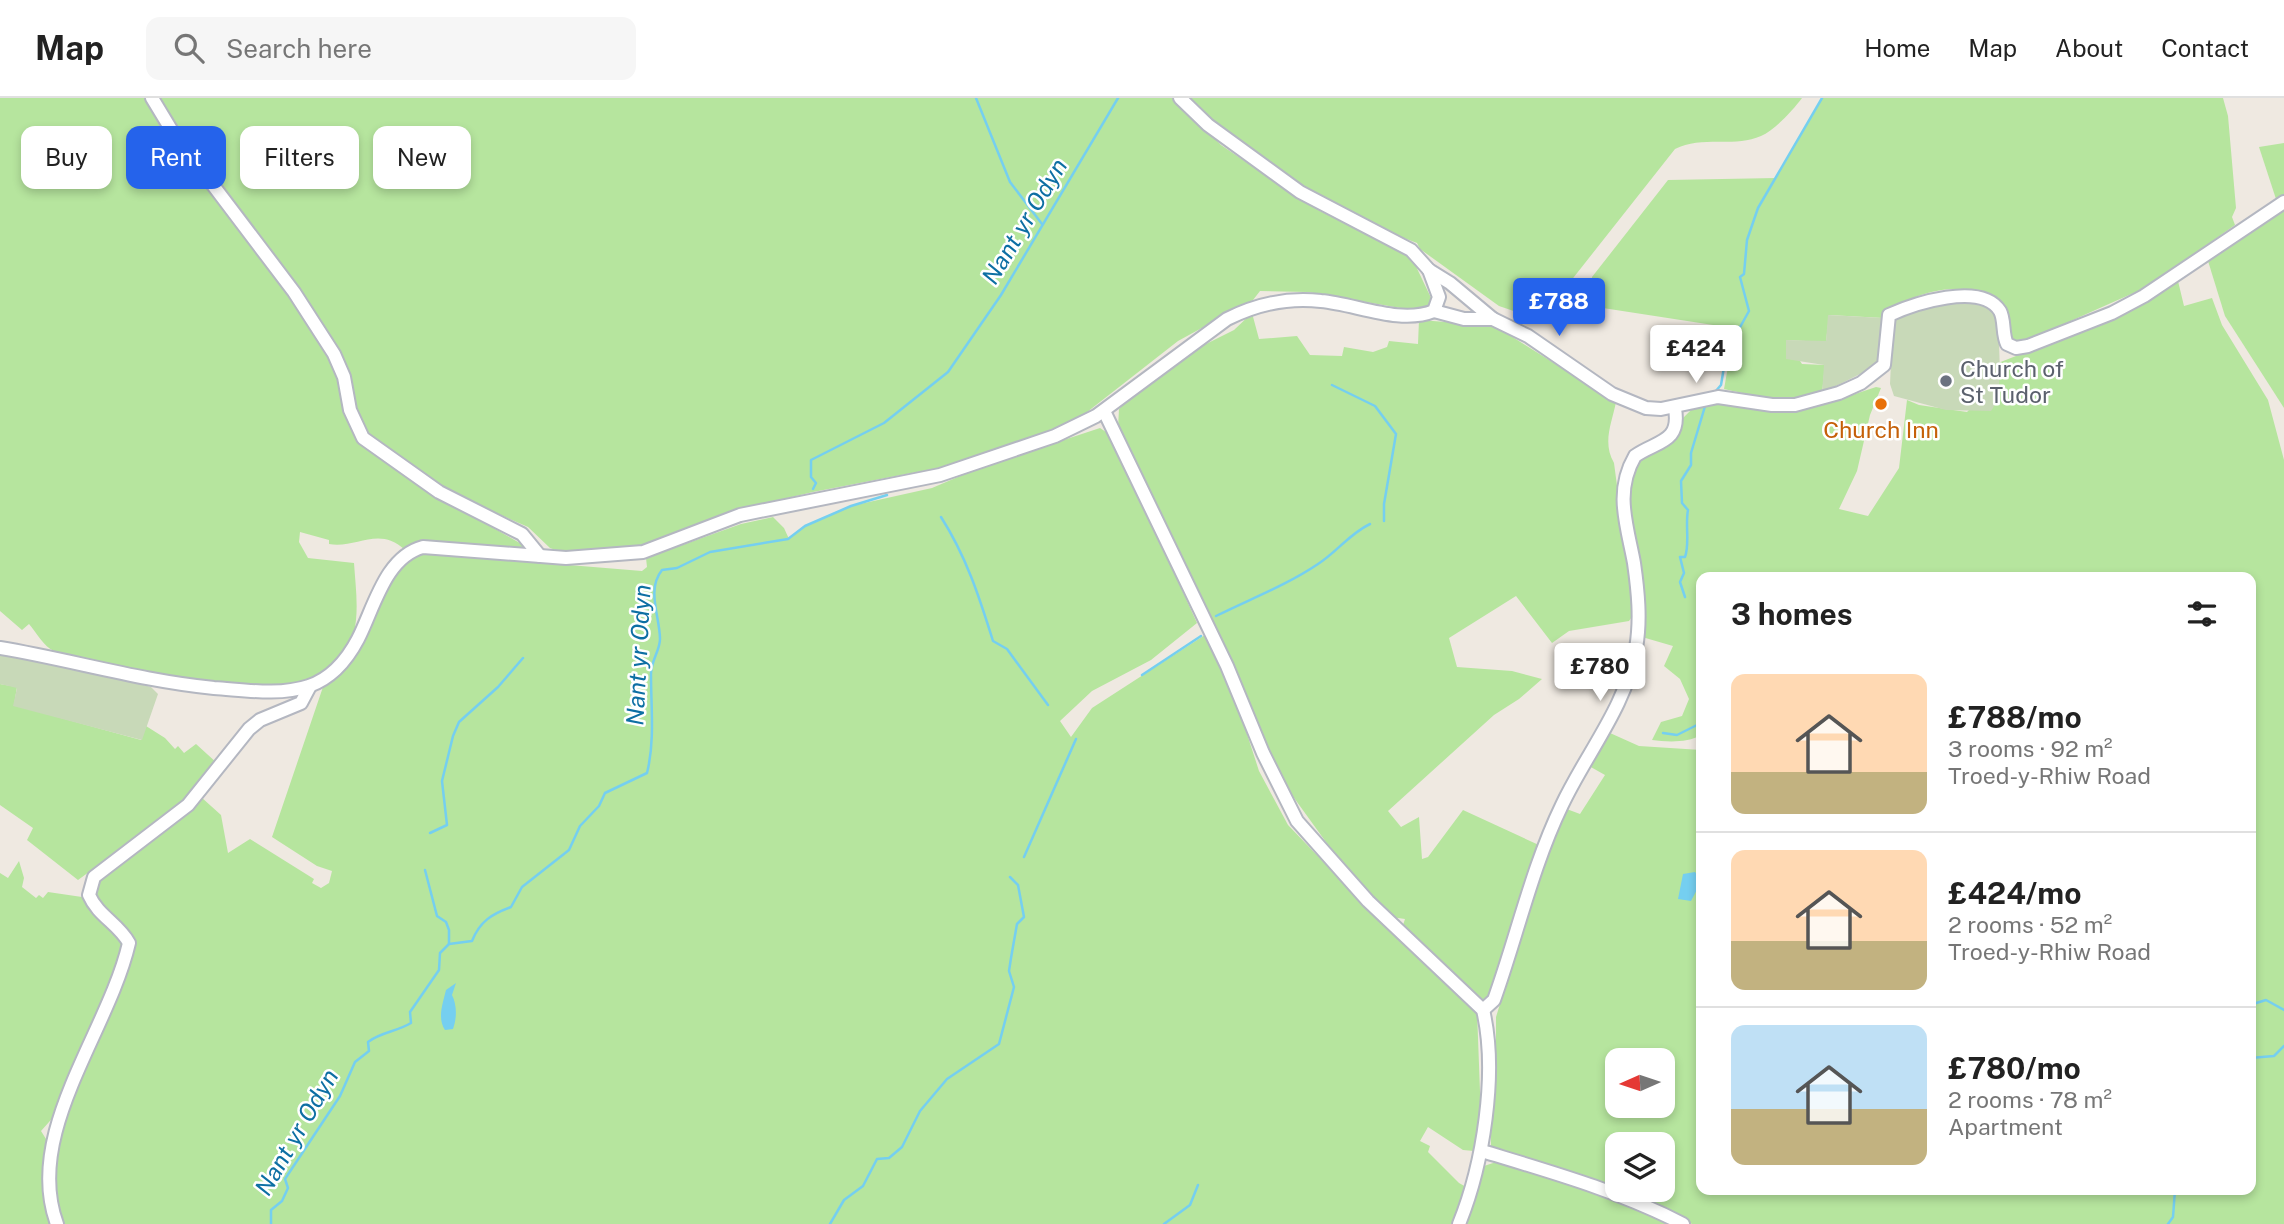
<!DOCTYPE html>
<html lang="en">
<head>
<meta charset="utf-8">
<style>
  body { margin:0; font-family:"Public Sans",sans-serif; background:#f6f6f6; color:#222; height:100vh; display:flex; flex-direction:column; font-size:26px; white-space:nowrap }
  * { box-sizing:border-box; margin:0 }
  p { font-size:23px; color:#767676 }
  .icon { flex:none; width:38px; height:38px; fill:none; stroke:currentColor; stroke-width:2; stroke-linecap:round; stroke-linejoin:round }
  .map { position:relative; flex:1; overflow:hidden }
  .sheet { position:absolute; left:1696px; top:474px; width:560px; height:623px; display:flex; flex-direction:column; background:#fff; border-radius:14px; box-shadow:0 4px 10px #0003 }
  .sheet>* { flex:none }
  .top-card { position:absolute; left:21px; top:28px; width:665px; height:63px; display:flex; gap:14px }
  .needle { width:46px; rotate:267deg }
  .controls { position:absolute; left:1605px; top:950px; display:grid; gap:14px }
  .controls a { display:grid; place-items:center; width:70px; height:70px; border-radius:14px; background:#fff; box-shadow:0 4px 10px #0003; font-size:35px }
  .price { position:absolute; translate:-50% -60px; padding:0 16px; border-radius:7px; background:#fff; color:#222; font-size:23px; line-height:46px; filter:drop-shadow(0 2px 4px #0008) }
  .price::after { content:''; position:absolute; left:50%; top:42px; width:21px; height:16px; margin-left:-10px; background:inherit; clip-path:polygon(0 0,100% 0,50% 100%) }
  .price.selected { background:#2563eb; color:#fff }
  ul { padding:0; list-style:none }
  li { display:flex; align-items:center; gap:21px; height:175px; padding:0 35px }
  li+li { border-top:2px solid #e0e0e0 }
  li span { display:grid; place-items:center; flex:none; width:196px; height:140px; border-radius:14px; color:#555 }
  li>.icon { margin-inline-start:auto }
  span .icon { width:84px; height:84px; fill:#fffc; stroke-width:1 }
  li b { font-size:30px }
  h2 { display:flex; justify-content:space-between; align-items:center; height:84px; padding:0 35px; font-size:30px }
  .tag { padding:0 24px; border-radius:14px; background:#fff; box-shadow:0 4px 10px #0003; font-size:24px; line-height:63px }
  .tag.selected { background:#2563eb; color:#fff }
  header { display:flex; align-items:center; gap:42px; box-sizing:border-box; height:98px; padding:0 35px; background:#fff; border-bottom:2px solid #e0e0e0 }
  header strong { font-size:33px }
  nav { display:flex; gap:38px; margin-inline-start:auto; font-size:24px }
  .search { width:490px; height:63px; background:#f6f6f6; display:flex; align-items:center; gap:18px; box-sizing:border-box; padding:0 24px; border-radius:14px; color:#767676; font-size:26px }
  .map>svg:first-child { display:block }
  .green { fill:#b6e59e; fill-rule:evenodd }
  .cemetery { fill:#c8d9b8 }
  .water { fill:#75cff0 }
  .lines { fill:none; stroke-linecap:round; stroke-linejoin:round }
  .stream { stroke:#75cff0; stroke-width:2.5 }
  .minor-casing { stroke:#b4b7c1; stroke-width:16 }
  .minor { stroke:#fff; stroke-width:12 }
  .worship-dot { fill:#6b7280; stroke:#fff; stroke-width:2.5 }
  .food-dot { fill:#e8710a; stroke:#fff; stroke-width:2.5 }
  .labels { text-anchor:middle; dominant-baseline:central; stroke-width:5; stroke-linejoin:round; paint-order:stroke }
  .worship-label { font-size:23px; fill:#5b616d; stroke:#fff; text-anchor:start }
  .food-label { font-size:23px; fill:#c56008; stroke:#fff }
  .water-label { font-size:24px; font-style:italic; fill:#0d6fa3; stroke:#fff }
</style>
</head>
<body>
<header>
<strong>Map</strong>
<div class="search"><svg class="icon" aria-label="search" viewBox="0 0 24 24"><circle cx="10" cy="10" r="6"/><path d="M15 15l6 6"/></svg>Search here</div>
<nav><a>Home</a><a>Map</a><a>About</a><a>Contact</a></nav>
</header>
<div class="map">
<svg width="2284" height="1126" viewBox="0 0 2284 1126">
  <rect width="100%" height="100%" fill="#efe9e1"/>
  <!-- green -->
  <g class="green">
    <path d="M 0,0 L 145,0 L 165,38 L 186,58 L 318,239 L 338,277 L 363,346 L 412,383 L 518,444 L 528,450 L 527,453 L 405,452 C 379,427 356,451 329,446 L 329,442 L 300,434 L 299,444 L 308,460 L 354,465 C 356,496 363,535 341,562 C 334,571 316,581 305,584 C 263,598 95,572 54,553 C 44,549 36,534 29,526 L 22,532 L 0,513 Z"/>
    <polygon points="160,0 1175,0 1221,47 1284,90 1320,113 1411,158 1433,204 1422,212 1412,212 1308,194 1260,193 1253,202 1178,243 1082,318 1048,333 974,363 813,394 728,414 636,450 567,456 550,450 528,429 444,392 374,345 362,332 349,289 352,283 165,17"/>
    <path d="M 1187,0 L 1802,0 C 1793,12 1775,32 1761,38 C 1734,50 1702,37 1675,51 L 1540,222 L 1499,208 L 1420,151 L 1417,145 C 1330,114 1255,62 1187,0 Z"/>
    <path d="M 1822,0 L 2223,0 L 2228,18 L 2236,110 L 2232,119 L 2235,127 L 2147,189 L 2026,243 L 2015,244 L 2008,240 L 1981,197 C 1973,195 1963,191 1954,191 C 1931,191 1897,203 1883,220 L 1829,217 L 1826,244 L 1786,242 L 1802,266 L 1825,267 L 1822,295 C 1787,306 1760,299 1724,291 L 1731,252 L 1739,231 L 1590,208 L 1592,179 L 1668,82 L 1776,80 Z"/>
    <polygon points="2284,45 2284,97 2276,101 2259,49"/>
    <polygon points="2284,109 2284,310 2225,218 2208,163 2227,146"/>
    <path d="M 2178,183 L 2184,208 L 2212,200 L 2222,227 L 2268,302 L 2284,362 L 2284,1126 L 1692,1126 L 1622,1092 L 1662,1092 L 1662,1046 L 1617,1046 L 1617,1090 L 1491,1051 L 1490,995 L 1496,973 L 1496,919 L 1538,783 L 1564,710 L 1580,716 L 1605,677 L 1589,668 L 1610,635 L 1639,648 L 1701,652 L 1701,1092 L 2250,1092 L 2250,480 L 1701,480 L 1701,637 C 1688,645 1667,644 1652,642 L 1661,624 L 1682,618 L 1689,601 L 1680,581 L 1664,568 L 1673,548 L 1642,539 L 1625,398 L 1640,358 L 1676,336 L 1683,320 L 1692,311 L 1716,303 L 1785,311 L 1816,309 L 1876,289 L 1881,290 L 1870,317 L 1857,373 L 1839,411 L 1868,418 L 1899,370 L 1907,302 L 1919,307 L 1967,314 L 1999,283 L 1998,265 L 2126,215 ZM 1617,962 L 1662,962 L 1662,1008 L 1617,1008 Z"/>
    <path d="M 1252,215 L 1259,241 L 1297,238 L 1310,257 L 1342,258 L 1344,249 L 1373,254 L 1387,249 L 1389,243 L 1418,246 L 1419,222 L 1487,227 L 1503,233 L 1616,304 C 1612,325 1602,344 1614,365 L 1634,516 L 1629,523 L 1569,533 L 1552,545 L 1516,498 L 1449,540 L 1457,569 L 1512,573 L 1542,581 L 1519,601 L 1494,617 L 1388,713 L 1401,729 L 1419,719 L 1422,761 L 1428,759 L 1463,712 L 1541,748 L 1490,901 L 1482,902 L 1402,830 L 1405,821 L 1391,819 L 1344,769 L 1284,686 L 1212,521 L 1118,330 L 1119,311 L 1142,289 L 1190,254 L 1234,232 Z"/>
    <polygon points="1100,330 1112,338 1197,525 1151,562 1092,593 1060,623 1071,639 1092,610 1208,535 1237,605 1259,673 1288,727 1384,827 1477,913 1481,1020 1474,1053 1463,1052 1428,1029 1420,1043 1430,1048 1428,1054 1459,1085 1468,1090 1455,1126 61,1126 57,1115 52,1053 132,841 127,831 94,802 100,779 201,699 221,717 228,755 250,741 314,781 312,785 321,790 329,785 332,773 317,768 272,739 324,586 404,462 425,455 642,473 647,469 646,460 741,426 773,419 784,430 789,441 805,428 851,408 932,390 979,370"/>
    <polygon points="0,586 17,589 14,607 141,642 146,628 165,640 175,651 178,648 184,655 196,646 218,666 190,700 78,782 27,742 33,730 0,707"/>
    <polygon points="19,763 24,780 22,789 36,800 39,797 43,800 48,794 82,799 122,840 123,855 57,1015 41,1033 46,1041 45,1101 53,1126 0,1126 0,775 8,780"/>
    <path d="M 1496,1064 C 1521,1070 1552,1085 1576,1086 L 1677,1126 L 1462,1126 L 1481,1069 Z"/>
  </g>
  <!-- cemetery -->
  <g class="cemetery">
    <path d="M 1938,203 L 1974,204 L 1995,213 L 1998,222 C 1998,245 2005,296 1991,313 L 1946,312 L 1894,298 L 1890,286 L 1893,221 Z"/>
    <polygon points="1828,217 1883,220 1882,261 1876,268 1822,295 1824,267 1786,261 1786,242 1826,243"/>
    <polygon points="0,555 77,569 151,589 158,596 142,642 13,608 17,590 0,586"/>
  </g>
  <!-- water -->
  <g class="water">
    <polygon points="1695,774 1701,784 1691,803 1678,801 1683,776"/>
    <path d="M 456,885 L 452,897 C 457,907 457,920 453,931 L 445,932 C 437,920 443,905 446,892 Z"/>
  </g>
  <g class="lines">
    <!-- stream -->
    <g class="stream">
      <polyline points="976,0 1010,84 1042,126"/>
      <polyline points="1739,231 1749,213 1740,179 1744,176 1747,142 1758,110 1822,0"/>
      <polyline points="1332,287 1375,308 1396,336 1384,406 1384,423"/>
      <polyline points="1715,294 1721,287 1724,269"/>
      <polyline points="813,391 816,385 811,379 811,362 884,325 948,274 1001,197 1118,0"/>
      <path d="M 941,419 C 966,458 979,498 993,543 L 1007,551 L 1048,607"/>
      <path d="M 1685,499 L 1680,484 L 1684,475 L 1680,459 L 1685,459 C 1690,446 1685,427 1688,412 L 1682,405 L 1681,383 L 1691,367 L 1691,355 L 1706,305"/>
      <path d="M 1216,518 C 1250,501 1287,487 1318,466 C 1337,454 1349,436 1370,426"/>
      <polyline points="1142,577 1201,538"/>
      <polyline points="1663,635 1677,637 1701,625"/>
      <polyline points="430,735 447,727 442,683 453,638 459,624 498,589 523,560"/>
      <polyline points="1024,759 1076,641"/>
      <polyline points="425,772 437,818 446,824 449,832 449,846"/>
      <polyline points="2250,903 2253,906 2266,902 2284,912"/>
      <polyline points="2250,960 2274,958 2284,948"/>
      <path d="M 271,1126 L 271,1112 L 282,1103 L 288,1090 L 285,1081 L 340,998 L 355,964 L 369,953 L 368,944 C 381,934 396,934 411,925 L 410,914 L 439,872 L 440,855 L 449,846 L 472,843 C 480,823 492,816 511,809 L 522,789 L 569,752 L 580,728 L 599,708 L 605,695 L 647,675 C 655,643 651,609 651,578 C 650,564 660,553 660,541 C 660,519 646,492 662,472 L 677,470 L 710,454 L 788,441 L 805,428 L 851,408 L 887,397"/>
      <polyline points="830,1126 844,1102 863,1088 877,1061 889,1060 902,1049 920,1013 947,981 999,946 1014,889 1009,873 1011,860 1017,826 1024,819 1018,787 1010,779"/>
      <polyline points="1164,1126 1190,1107 1198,1087"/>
      <polyline points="2168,1126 2173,1119 2175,1092"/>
    </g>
    <!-- minor casing -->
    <g class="minor-casing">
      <g id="minor">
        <polyline points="152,0 172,33 294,194 334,256 344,279 350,312 363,340 439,394 522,436 540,458"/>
        <polyline points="1180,0 1208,27 1300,94 1411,152 1429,172 1450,185 1493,221"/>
        <path d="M 1434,213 L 1464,221 L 1493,221 L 1528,238 L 1612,296 L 1646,310 L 1661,311 L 1718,299 L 1772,307 L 1795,307 L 1839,295 L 1861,285 L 1884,267 L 1889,217 C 1913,206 1981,183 2000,213 C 2005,222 2002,236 2007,246 L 2016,250 L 2028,248 L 2112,215 L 2144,198 L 2284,104"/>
        <path d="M 1104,313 L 1227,568 L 1263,655 L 1297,723 L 1368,803 L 1483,912 C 1498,975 1483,1067 1459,1126"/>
        <path d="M 0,550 C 72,562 141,583 214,590 C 245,592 279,598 309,588 C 332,580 347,562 358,541 C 374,510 385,459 423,449 L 566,460 L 643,454 L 740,417 L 940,377 L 1055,338 L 1096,318 L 1227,221 C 1257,206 1287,199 1321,203 C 1356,206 1400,227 1434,213 L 1439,199 L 1429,172"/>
        <path d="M 1483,912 L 1494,902 C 1517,838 1532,769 1562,707 C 1587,654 1626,609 1636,550 C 1641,522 1638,493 1634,465 C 1627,427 1614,394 1635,358 C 1656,343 1681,345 1675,311"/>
        <path d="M 1482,1053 C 1551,1074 1619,1093 1683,1126"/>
        <path d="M 57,1126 C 23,1035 108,935 129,845 C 119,826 98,818 89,797 L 94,779 L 188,707 L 249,631 L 260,622 L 301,605 L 310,588"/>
      </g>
    </g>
    <!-- minor -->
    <use href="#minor" class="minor"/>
  </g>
  <!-- markers -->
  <circle class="worship-dot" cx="1946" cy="283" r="7"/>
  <circle class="food-dot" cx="1881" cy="306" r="7"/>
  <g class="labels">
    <!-- worship labels -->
    <g class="worship-label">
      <text x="1960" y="270">Church of<tspan x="1960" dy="26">St Tudor</tspan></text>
    </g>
    <!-- food labels -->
    <g class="food-label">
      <text x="1881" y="331">Church Inn</text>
    </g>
    <!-- water labels -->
    <g class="water-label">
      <text transform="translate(1024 123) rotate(-59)">Nant yr Odyn</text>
      <text transform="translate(638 557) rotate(-87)">Nant yr Odyn</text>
      <text transform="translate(296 1034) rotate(-60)">Nant yr Odyn</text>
    </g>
  </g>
</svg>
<div class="controls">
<a><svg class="needle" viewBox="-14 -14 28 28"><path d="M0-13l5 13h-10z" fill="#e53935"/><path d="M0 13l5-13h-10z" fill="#767676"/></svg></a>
<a><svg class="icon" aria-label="layers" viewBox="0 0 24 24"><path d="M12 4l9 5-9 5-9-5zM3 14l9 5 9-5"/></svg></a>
</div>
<b class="price selected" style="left:1559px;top:240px">£788</b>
<b class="price" style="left:1696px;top:287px">£424</b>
<b class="price" style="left:1600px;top:605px">£780</b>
<div class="top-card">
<a class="tag">Buy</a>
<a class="tag selected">Rent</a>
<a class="tag">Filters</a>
<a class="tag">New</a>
</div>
<section class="sheet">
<h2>3 homes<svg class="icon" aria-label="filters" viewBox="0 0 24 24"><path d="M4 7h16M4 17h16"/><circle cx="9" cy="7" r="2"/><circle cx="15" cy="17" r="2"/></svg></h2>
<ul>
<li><span style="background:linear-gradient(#ffd9b3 70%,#c2b280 0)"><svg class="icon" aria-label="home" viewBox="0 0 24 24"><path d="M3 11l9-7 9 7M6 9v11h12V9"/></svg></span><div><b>£788/mo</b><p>3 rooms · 92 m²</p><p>Troed-y-Rhiw Road</p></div></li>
<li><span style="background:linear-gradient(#ffd9b3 65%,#c2b280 0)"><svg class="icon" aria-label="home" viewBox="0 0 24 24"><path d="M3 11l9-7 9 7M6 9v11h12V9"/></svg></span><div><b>£424/mo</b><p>2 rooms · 52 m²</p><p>Troed-y-Rhiw Road</p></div></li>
<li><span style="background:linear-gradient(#bfe0f5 60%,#c2b280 0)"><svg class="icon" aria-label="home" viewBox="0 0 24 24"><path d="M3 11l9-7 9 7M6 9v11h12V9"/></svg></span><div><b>£780/mo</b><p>2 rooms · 78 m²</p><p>Apartment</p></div></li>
</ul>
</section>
</div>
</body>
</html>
